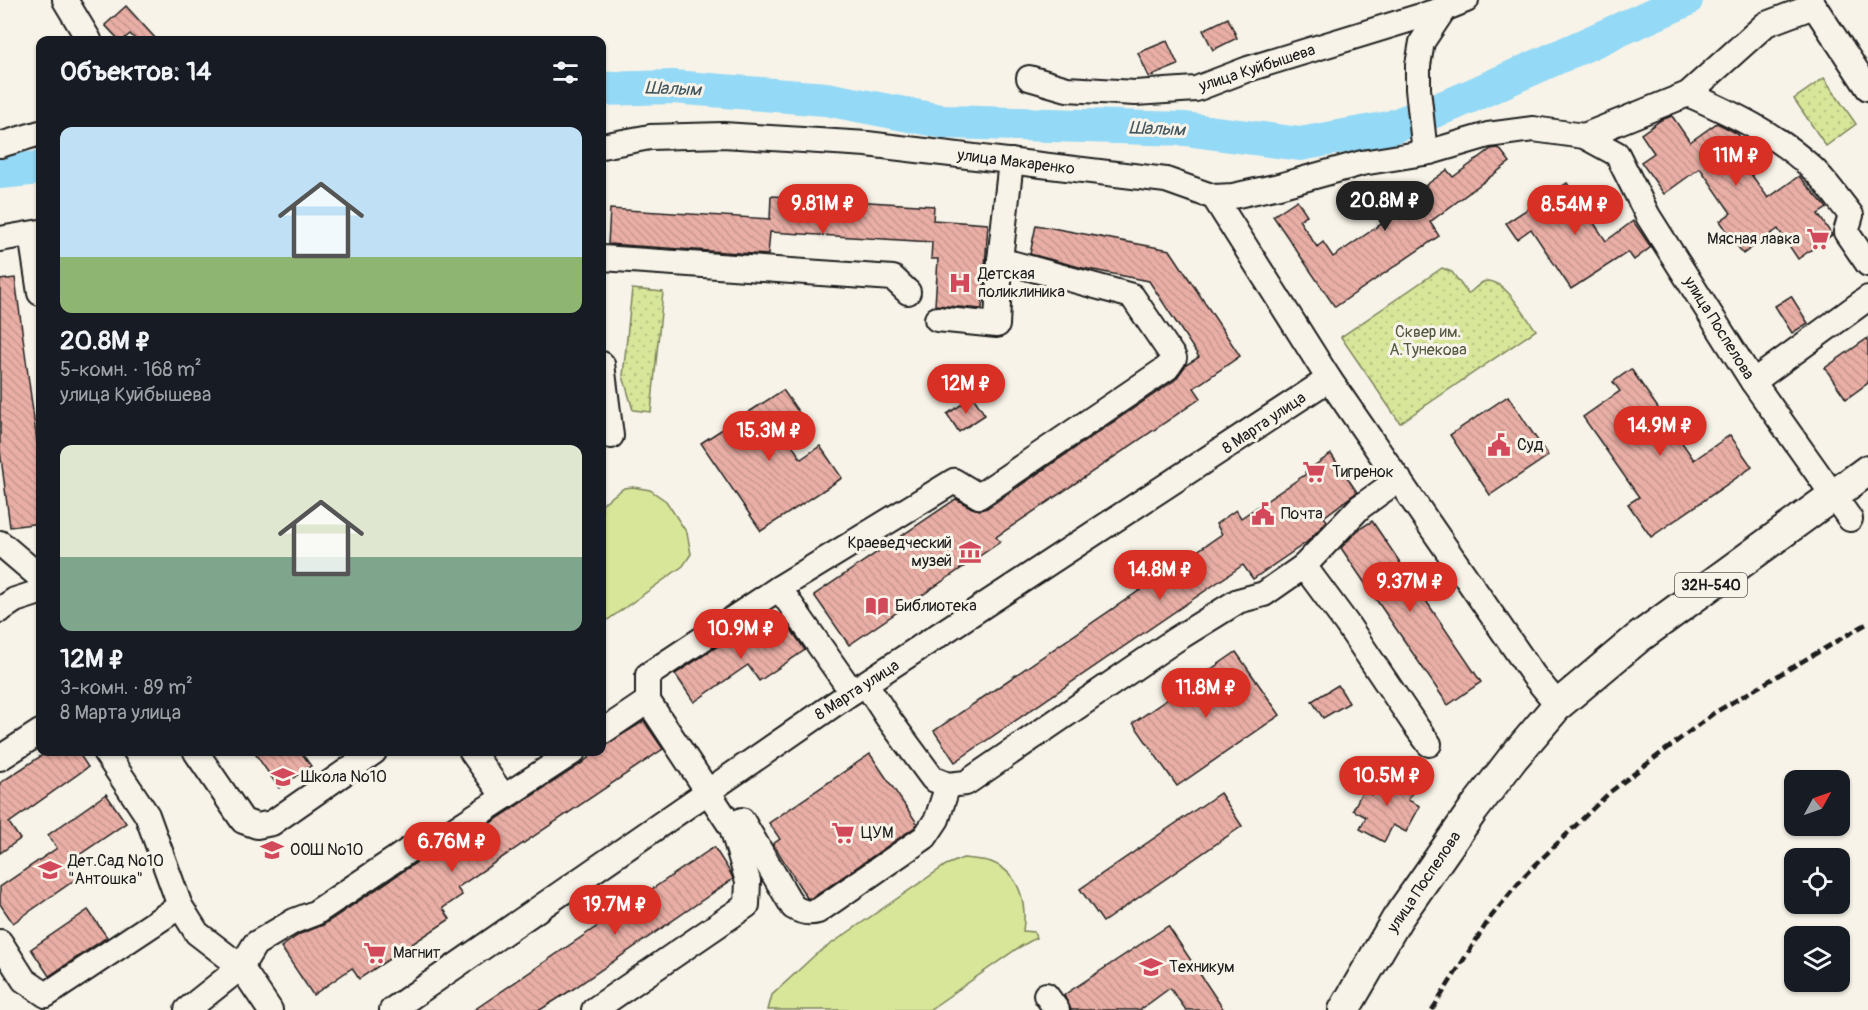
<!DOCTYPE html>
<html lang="ru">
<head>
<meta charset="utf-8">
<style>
  body { margin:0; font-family:Pangolin,sans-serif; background:#20242c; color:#f1f3f6; height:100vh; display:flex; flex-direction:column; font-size:22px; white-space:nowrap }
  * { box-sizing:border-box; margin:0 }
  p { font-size:20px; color:#9ea1a6 }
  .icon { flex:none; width:33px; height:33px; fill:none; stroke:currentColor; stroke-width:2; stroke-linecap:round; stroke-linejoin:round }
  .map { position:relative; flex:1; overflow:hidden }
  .drawer { position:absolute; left:36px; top:36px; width:570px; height:720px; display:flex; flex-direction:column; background:#171b24; border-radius:12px; box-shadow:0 2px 4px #0004 }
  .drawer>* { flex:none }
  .needle { width:39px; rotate:50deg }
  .controls { position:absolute; left:1784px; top:770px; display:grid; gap:12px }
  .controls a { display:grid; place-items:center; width:66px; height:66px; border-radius:12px; background:#171b24; box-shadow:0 2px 4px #0004; font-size:30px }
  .price { position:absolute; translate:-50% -51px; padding:0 14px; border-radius:21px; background:#d93025; color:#fff; font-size:20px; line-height:39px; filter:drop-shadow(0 2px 3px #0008) }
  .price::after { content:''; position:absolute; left:50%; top:36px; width:18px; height:14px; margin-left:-9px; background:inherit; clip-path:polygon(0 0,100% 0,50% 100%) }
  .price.current { background:#222; color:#fff }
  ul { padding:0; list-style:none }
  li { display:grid; align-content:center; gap:12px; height:318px; padding:0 24px }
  li span { display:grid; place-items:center; height:186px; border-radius:12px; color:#555 }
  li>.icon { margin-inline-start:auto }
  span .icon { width:108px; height:108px; fill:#fffc; stroke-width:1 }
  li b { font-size:26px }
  h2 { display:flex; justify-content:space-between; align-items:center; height:72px; padding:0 24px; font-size:26px }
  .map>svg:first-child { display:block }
  .grass { fill:url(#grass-dots); stroke:#7a815a; stroke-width:1.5 }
  .pitch { fill:#d7e699; stroke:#7a815a; stroke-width:1.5 }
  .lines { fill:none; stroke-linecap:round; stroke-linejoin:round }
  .river { stroke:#94d9f6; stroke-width:34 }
  .building { fill:url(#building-back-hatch); stroke:#1c1c1c; stroke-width:1.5 }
  .minor-casing { stroke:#1c1c1c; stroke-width:28 }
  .major-casing { stroke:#1c1c1c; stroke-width:34 }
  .minor { stroke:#f7f3e8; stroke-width:24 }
  .major { stroke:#f7f3e8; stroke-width:30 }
  .rail { stroke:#1c1c1c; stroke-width:4.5; stroke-dasharray:9 4.5; stroke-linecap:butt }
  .labels { text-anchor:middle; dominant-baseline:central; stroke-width:6; stroke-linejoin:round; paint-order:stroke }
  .shield { fill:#f7f3e8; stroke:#5e5c59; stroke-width:1.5 }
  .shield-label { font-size:15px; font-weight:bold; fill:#1c1c1c }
  .street-label { font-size:16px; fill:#1c1c1c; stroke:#f7f3e8 }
  .poi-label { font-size:16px; fill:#1c1c1c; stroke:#f7f3e8; text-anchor:start }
  .park-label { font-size:16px; fill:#545942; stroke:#f7f3e8 }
  .water-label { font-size:18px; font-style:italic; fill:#40555d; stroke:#f7f3e8 }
</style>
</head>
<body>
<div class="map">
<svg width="1868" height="1010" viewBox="0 0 1868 1010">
  <defs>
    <pattern id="grass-dots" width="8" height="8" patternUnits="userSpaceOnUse" patternTransform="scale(1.5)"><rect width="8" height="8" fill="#d7e699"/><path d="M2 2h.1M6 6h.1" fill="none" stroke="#b8c583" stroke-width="1.8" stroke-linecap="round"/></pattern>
    <pattern id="building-back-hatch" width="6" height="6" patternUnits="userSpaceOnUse" patternTransform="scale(1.5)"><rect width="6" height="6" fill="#e9afa6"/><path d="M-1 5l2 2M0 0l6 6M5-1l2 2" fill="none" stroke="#c7968e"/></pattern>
  </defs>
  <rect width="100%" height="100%" fill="#f7f3e8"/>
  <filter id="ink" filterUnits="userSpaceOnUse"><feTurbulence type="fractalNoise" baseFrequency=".0167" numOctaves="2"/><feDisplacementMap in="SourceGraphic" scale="12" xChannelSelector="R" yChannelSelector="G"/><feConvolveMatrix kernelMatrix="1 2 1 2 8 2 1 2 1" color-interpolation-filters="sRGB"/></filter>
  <g filter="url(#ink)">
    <!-- grass -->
    <g class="grass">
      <polygon points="1824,78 1856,124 1826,146 1794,99"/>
      <path d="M 1442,268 L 1452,272 L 1468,294 C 1473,290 1478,285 1483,282 C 1503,274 1525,317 1536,330 L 1400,423 L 1341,337 Z"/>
      <polygon points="632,289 663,292 651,412 633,410 623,376"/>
    </g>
    <!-- pitch -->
    <g class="pitch">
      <polygon points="633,487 650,490 666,501 687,533 691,554 683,566 602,624 602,504 624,488"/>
      <path d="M 963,858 C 971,859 983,859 991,862 C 1020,873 1027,903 1023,931 L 1034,932 L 1036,938 L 1018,948 L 929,1010 L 768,1010 L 772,995 L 815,955 L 946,865 Z"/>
    </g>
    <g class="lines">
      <!-- river -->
      <g class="river">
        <polyline points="602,89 673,87 826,99 946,122 1185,129 1300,144 1389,128 1455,103 1686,0"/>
        <polyline points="0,172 40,168"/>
      </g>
    </g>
    <!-- building -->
    <g class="building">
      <polygon points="126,6 157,40 136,40 130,34 123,40 119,40 105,25"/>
      <polygon points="1228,18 1237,38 1213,50 1203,30"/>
      <polygon points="1167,41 1178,65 1149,77 1138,53"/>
      <polygon points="1672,116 1690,142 1717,123 1738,134 1746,146 1736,153 1768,198 1799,176 1827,208 1818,214 1832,235 1798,259 1778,229 1743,254 1720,221 1731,213 1700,168 1664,194 1641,162 1654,153 1641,134 1661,120"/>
      <polygon points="1499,148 1510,162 1430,222 1439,236 1335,307 1273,216 1297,200 1307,215 1299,220 1317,247 1323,242 1333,257 1429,191 1425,186 1447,170 1453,177 1491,149"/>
      <polygon points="1567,183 1606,241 1633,221 1651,247 1634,260 1628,252 1571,289 1531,229 1517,239 1506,223"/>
      <polygon points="771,196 934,206 933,220 988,224 982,309 935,305 938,259 931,259 932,242 770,232 768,255 608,244 610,209 770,219"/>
      <polygon points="1036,225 1170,250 1240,356 1194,388 1201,398 996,537 1000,542 849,645 814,595 956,499 972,508 980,510 987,508 1175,380 1186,365 1199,357 1149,281 1083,268 1030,254"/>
      <polygon points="15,278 40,464 40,523 10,527 0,450 0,280"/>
      <polygon points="1791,296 1808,323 1792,333 1775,306"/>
      <polygon points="1868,338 1868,383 1846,399 1825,368"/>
      <polygon points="1631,369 1694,460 1730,435 1752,467 1651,537 1628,504 1639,497 1583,417 1620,391 1613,382"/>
      <polygon points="783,390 805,421 785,434 801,459 820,446 842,478 761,531 701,443"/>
      <polygon points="1508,396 1548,456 1490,495 1450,435"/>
      <polygon points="973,397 985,415 959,432 947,414"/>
      <polygon points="1331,454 1357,492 1324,517 1327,521 1307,542 1253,579 1243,565 955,762 934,731 1222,534 1216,524 1236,510 1241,518 1306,474 1305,472"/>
      <polygon points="1372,521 1481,682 1448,705 1341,548 1358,530"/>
      <polygon points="783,618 805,650 759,681 748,665 694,702 675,674 730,638 738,649"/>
      <polygon points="1236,652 1280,715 1177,786 1133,723"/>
      <polygon points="1338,685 1349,703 1323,718 1312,701"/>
      <polygon points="644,721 663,749 457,888 462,895 443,908 450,919 359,979 352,968 313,995 281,947 300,934 323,925 429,854 438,853 440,856 581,764 595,752 602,752 602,747"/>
      <polygon points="47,752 78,752 88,767 9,823 20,839 0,853 0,783"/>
      <polygon points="254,752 301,752 311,766 279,788"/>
      <polygon points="870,754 917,823 915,827 812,898 807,898 773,844 780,839 769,823"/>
      <polygon points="1385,770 1416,786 1408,800 1420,806 1406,832 1393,825 1384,842 1360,829 1366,817 1353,810 1363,790 1372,795"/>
      <polygon points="1220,793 1242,826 1103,922 1080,889"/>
      <polygon points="106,794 126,823 69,862 79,877 13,923 0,904 0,887 57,848 48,835"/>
      <polygon points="714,847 730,872 733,879 573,989 540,1010 474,1010"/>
      <polygon points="88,910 107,937 49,976 31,949"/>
      <polygon points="1168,926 1224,1010 1186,1010 1170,988 1140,1010 1071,1010 1064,995"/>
    </g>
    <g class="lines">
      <!-- minor casing -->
      <g class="minor-casing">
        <g id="minor">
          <polyline points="65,0 89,40"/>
          <polyline points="1029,78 1067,89 1135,93 1196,89 1248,69 1444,9"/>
          <path d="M 1688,94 C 1733,114 1776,134 1812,168 C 1826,181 1838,199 1851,215 L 1846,232 L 1868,264"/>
          <polyline points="1584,136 1688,94 1766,24 1814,6 1868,88"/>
          <polyline points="0,145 40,133"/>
          <polyline points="602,146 650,137 723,135 867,144 1166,180 1214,197 1329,379 1534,676 1558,705"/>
          <polyline points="1425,153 1418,89 1418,65 1422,42 1444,9 1466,0"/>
          <polyline points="1214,197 1233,196 1279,186 1362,163 1430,152 1488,135 1533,129 1584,136 1617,154 1648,216 1753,382 1850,519"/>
          <polyline points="31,234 40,293"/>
          <polyline points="0,239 40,232"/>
          <polyline points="602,258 893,278 908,292"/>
          <polyline points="937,319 997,325 1000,260 1011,161"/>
          <polyline points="602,364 611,436"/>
          <polyline points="1753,382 1868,298"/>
          <polyline points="0,543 40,577"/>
          <polyline points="1304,566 1347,624 1415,725 1429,744"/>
          <polyline points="0,610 15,600 40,592"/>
          <polyline points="866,684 888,718 933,779 948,785 966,783 1175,640 1238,601 1264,594 1304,566 1360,507 1399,479"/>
          <polyline points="852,692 779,588 954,481 979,496 1167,368 1174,358 1132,296 1000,260"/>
          <polyline points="648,701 648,675 779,588"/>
          <polyline points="105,752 147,815 180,906 197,933 241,967 255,944 294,921 315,913 424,840 440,839 573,752"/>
          <polyline points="196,752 243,821 257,826 272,823 374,752"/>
          <polyline points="472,752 504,797"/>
          <polyline points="0,758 40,732"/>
          <path d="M 742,820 L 793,907 C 801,912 808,914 818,911 L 925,837 L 937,819 L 948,785"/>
          <polyline points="0,942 24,980 46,995 180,906"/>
          <polyline points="1046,995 1057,1010"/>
          <polyline points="187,1010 241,967 270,1010"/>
          <polyline points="392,1010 852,692 1329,379"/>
          <polyline points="594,1010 747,905 748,881 732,828 648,701 602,732"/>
        </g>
      </g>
      <!-- major casing -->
      <g class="major-casing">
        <polyline id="major" points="1344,1010 1397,919 1473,810 1513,758 1558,705 1638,638 1868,470"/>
      </g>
      <!-- minor -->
      <use href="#minor" class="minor"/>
      <!-- major -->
      <use href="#major" class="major"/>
      <!-- rail -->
      <polyline class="rail" points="1432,1010 1490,918 1526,874 1610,792 1714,713 1868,623"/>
    </g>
  </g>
  <!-- icons -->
  <defs>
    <g id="supermarket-bare" transform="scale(1.8)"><path d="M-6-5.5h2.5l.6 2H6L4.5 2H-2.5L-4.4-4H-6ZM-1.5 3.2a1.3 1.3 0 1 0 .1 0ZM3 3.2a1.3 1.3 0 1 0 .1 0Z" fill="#d1495b" stroke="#f7f3e8" stroke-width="2.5" paint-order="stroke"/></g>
    <g id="hospital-bare" transform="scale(1.8)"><path d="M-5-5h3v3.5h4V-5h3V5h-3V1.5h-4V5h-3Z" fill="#d1495b" stroke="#f7f3e8" stroke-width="2.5" paint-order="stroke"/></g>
    <g id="civic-bare" transform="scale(1.8)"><path d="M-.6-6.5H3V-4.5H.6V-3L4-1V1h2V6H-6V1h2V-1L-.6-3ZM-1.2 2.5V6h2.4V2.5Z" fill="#d1495b" stroke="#f7f3e8" stroke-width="2.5" paint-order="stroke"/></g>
    <g id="museum-bare" transform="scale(1.8)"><path d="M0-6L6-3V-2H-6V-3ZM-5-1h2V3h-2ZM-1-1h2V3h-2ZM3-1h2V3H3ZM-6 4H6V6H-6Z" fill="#d1495b" stroke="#f7f3e8" stroke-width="2.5" paint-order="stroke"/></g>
    <g id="library-bare" transform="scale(1.8)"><path d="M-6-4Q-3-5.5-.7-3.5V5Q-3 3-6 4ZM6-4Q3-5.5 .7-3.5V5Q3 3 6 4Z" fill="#d1495b" stroke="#f7f3e8" stroke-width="2.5" paint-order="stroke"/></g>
    <g id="school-bare" transform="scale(1.8)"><path d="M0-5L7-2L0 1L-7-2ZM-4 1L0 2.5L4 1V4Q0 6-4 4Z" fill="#d1495b" stroke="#f7f3e8" stroke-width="2.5" paint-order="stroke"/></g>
    <g id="university-bare" transform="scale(1.8)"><path d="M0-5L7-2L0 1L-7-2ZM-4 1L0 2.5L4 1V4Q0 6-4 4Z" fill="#d1495b" stroke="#f7f3e8" stroke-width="2.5" paint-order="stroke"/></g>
  </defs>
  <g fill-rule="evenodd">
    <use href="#supermarket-bare" x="1818" y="239"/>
    <use href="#hospital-bare" x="960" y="283"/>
    <use href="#civic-bare" x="1499" y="445"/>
    <use href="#supermarket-bare" x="1314" y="472"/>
    <use href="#civic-bare" x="1263" y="514"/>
    <use href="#museum-bare" x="970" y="552"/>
    <use href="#library-bare" x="877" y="606"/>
    <use href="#school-bare" x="283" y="777"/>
    <use href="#supermarket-bare" x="843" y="833"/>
    <use href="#school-bare" x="272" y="850"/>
    <use href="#school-bare" x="50" y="870"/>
    <use href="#supermarket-bare" x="375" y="953"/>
    <use href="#university-bare" x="1151" y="967"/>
  </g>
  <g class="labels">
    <!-- shield labels -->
    <rect class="shield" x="1675" y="573" width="72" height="24" rx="4.5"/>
    <g class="shield-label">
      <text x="1711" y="585">32Н-540</text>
    </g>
    <!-- street labels -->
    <g class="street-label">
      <text transform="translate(1257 68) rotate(-18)">улица Куйбышева</text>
      <text transform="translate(1016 162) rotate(7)">улица Макаренко</text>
      <text transform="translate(1719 328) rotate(58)">улица Поспелова</text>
      <text transform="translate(1264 423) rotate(-34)">8 Марта улица</text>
      <text transform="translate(857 690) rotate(-33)">8 Марта улица</text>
      <text transform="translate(1424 882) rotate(-56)">улица Поспелова</text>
    </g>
    <!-- poi labels -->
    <g class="poi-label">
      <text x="1800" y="239" text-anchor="end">Мясная лавка</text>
      <text x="978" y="274">Детская<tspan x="978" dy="18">поликлиника</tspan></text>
      <text x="1517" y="445">Суд</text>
      <text x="1332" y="472">Тигренок</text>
      <text x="1281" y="514">Почта</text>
      <text x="952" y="543" text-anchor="end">Краеведческий<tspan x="952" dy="18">музей</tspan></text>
      <text x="895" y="606">Библиотека</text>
      <text x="301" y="777">Школа №10</text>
      <text x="861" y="833">ЦУМ</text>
      <text x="290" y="850">ООШ №10</text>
      <text x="68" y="861">Дет.Сад №10<tspan x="68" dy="18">"Антошка"</tspan></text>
      <text x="393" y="953">Магнит</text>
      <text x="1169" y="967">Техникум</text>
    </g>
    <!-- park labels -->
    <g class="park-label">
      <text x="1428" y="332">Сквер им.<tspan x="1428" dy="18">А.Тунекова</tspan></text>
    </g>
    <!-- water labels -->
    <g class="water-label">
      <text transform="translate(673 89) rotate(2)">Шалым</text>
      <text transform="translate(1157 129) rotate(2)">Шалым</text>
    </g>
  </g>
</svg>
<div class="controls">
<a><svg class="needle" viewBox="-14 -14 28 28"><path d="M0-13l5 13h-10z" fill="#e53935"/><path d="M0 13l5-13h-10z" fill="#9ea1a6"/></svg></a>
<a><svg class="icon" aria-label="locate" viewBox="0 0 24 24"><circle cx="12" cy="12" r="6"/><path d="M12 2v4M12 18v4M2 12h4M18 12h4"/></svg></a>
<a><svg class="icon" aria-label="layers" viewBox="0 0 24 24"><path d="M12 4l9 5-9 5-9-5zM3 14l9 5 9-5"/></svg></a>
</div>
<b class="price" style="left:1736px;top:187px">11M ₽</b>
<b class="price current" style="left:1385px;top:232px">20.8M ₽</b>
<b class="price" style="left:823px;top:235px">9.81M ₽</b>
<b class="price" style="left:1575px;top:236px">8.54M ₽</b>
<b class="price" style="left:966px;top:415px">12M ₽</b>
<b class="price" style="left:1660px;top:457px">14.9M ₽</b>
<b class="price" style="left:769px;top:462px">15.3M ₽</b>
<b class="price" style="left:1160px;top:601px">14.8M ₽</b>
<b class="price" style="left:1410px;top:613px">9.37M ₽</b>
<b class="price" style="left:741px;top:660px">10.9M ₽</b>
<b class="price" style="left:1206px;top:719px">11.8M ₽</b>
<b class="price" style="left:1387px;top:807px">10.5M ₽</b>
<b class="price" style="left:452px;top:873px">6.76M ₽</b>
<b class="price" style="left:615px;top:936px">19.7M ₽</b>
<section class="drawer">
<h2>Объектов: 14<svg class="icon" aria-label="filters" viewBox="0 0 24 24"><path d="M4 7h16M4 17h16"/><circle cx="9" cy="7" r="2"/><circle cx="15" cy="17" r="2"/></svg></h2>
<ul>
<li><span style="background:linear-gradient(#bfe0f5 70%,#8fb573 0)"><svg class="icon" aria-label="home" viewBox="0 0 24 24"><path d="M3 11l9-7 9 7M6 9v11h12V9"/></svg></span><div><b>20.8M ₽</b><p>5-комн. · 168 m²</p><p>улица Куйбышева</p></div></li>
<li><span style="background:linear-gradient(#dfe7d0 60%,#7fa58c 0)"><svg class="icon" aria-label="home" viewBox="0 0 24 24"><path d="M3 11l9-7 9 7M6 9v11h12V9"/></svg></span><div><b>12M ₽</b><p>3-комн. · 89 m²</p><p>8 Марта улица</p></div></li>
</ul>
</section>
</div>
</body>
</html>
